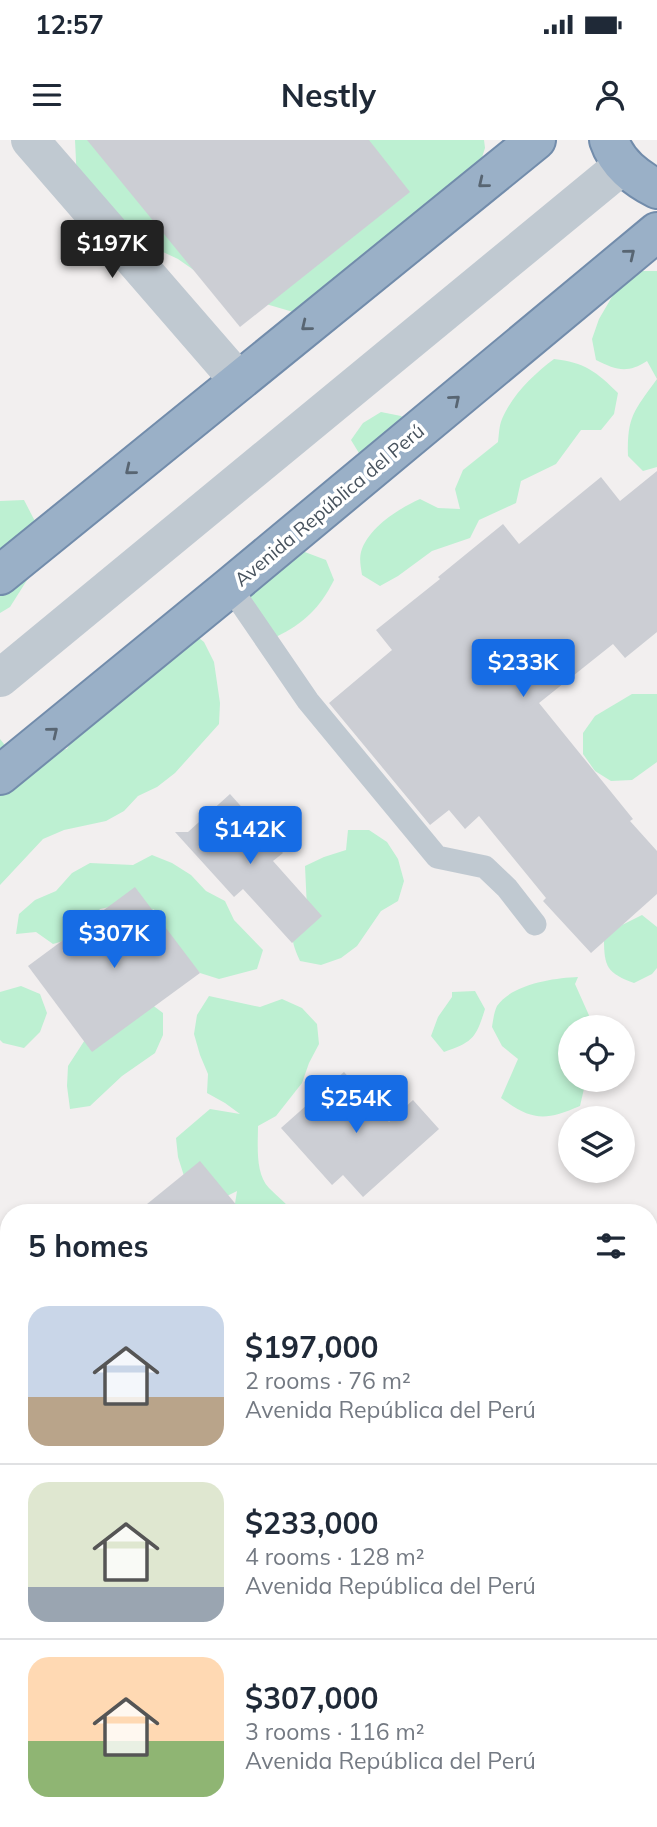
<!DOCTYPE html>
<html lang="en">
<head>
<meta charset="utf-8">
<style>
  body { margin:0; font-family:Mulish,sans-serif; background:#f2f2f3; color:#1f2937; height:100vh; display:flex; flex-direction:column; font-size:26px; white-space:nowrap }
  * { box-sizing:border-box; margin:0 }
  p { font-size:23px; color:#747a83 }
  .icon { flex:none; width:38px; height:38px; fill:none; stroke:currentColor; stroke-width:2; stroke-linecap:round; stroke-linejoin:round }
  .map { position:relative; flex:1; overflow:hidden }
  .side { position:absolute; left:0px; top:1064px; width:658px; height:623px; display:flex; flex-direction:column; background:#fff; border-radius:28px 28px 0 0; box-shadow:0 4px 10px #0003 }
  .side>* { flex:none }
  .buttons { position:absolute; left:558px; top:875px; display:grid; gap:14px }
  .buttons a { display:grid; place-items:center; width:77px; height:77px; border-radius:50%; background:#fff; box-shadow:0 4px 10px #0003; font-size:35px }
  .price { position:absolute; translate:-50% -60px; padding:0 16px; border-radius:7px; background:#166ce5; color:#fff; font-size:23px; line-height:46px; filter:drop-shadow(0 2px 4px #0008) }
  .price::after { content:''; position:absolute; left:50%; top:42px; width:21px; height:16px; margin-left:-10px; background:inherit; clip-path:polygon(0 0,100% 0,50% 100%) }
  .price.current { background:#222; color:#fff }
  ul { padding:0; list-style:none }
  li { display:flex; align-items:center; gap:21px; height:175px; padding:0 28px }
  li+li { border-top:2px solid #e0e1e3 }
  li span { display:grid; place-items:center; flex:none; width:196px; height:140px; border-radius:21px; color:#555 }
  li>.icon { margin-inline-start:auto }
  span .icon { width:84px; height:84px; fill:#fffc; stroke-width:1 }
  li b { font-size:30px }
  h2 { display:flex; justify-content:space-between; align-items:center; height:84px; padding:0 28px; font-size:30px }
  .status { display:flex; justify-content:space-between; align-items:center; height:49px; padding:0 35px; background:#fff; direction:ltr }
  .status svg { height:19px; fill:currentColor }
  header { display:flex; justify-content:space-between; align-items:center; height:91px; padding:0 28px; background:#fff; font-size:32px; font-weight:700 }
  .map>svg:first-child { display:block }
  .green { fill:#bdf0d2 }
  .building { fill:#ccced4 }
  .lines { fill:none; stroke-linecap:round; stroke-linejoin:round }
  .trunk-casing { stroke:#728cab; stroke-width:42 }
  .service { stroke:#c0c9d1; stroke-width:23 }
  .minor { stroke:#c0c9d1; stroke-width:38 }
  .tertiary { stroke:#c0c9d1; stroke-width:38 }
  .trunk { stroke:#9ab0c7; stroke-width:38 }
  .oneway { stroke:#586572 }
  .labels { text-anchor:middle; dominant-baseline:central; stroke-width:7; stroke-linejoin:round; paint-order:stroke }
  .street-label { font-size:19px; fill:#47525d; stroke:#fff }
</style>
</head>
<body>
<div class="status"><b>12:57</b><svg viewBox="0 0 49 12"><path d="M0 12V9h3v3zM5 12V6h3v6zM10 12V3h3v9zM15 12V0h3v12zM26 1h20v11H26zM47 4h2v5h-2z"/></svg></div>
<header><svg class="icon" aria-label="menu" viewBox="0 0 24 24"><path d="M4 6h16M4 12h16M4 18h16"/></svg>Nestly<svg class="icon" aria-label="person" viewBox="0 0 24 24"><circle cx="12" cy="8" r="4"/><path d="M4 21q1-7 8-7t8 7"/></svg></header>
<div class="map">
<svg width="657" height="1687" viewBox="0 0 657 1687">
  <rect width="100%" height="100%" fill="#f2efef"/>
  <!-- green -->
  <g class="green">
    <polygon points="75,0 484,0 485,8 470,55 300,174 225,152 178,119 118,91 77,42"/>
    <path d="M 637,131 L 657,131 L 657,327 L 643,331 L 628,316 C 627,276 634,271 657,239 L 647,221 C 627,234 616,230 596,220 L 592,199 L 599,179 L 620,143 Z"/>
    <path d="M 554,219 C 584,222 597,232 618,253 L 614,274 L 601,290 L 581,290 L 556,324 L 521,341 L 516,363 L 479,380 L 470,398 L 432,411 L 398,436 L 380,446 L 362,435 C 361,428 359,419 361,412 C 368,388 398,369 420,359 L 438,368 L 460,369 L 455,349 L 463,330 L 498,302 C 499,295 499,286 502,279 C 512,255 534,234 554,219 Z"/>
    <polygon points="381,272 401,276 417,290 362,318 351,300 363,283"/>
    <polygon points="24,360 40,391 34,429 10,467 0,473 0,361"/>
    <path d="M 289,406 L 326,420 L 334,440 C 320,468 304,483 276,497 L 243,448 Z"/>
    <polygon points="189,490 204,502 214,522 220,563 219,584 175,633 157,647 138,656 124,671 106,681 64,690 43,699 0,745 0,599 12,614 47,612 67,609 77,589"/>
    <polygon points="632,554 657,554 657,622 632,640 611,641 595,631 583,614 583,593 595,576"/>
    <path d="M 348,690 L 369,690 L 387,702 L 398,719 L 404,741 L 398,761 L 381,771 L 357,806 L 341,818 L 321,825 L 300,821 C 289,796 289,790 307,769 L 305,726 L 324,717 L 346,710 Z"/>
    <path d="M 152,715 L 172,723 L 191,735 L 206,751 L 225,761 L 234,780 L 263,810 L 257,829 L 219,839 L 200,833 L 158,787 L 154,769 L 136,777 L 119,765 L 100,769 C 86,791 78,797 53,804 L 36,792 L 16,794 L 19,774 L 35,760 L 56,751 L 72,733 L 90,723 L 133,725 Z"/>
    <path d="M 642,775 L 657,787 L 657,828 L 652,834 L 634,843 C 607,833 604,827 604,799 L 622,785 Z"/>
    <path d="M 578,837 L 575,844 L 592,882 L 592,887 L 570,887 L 570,940 L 586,940 L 580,966 C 545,981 532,981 501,958 L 518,919 L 502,906 L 492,887 C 493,881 494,872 497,866 C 512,844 554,838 578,837 Z"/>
    <polygon points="21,846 40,854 47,873 40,892 24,908 3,903 0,900 0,852"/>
    <path d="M 475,851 L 485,869 C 476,898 473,902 444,912 L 431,896 L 438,877 L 452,857 L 452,852 Z"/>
    <path d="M 209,856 L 260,867 L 282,859 L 302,868 L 317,884 L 319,904 L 309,923 L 302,943 L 276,976 L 258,986 C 258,1006 255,1033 269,1048 C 278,1057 287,1064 294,1073 L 235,1073 L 234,1070 L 237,1051 L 219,1060 L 184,1036 L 178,1017 L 176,998 L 210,969 L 240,974 L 225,963 L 207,953 L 208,934 L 200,915 L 194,894 L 197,875 Z"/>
    <polygon points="147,861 163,873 163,895 155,913 122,936 90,966 70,969 67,946 68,926 103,872"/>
    <polygon points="9,1235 9,1314 0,1314 0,1241"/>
    <polygon points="649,1576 657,1577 657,1687 608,1687 609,1678 649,1678"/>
    <polygon points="9,1611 9,1678 552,1678 554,1687 63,1687 61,1684 56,1687 0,1687 0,1618"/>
  </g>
  <!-- building -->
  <g class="building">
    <polygon points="87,0 369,0 410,52 240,187"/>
    <polygon points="657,331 657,492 625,518 613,504 539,563 633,679 630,681 657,711 657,754 591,813 543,761 546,758 479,676 465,689 449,670 430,685 329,563 392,510 376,490 440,439 438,437 503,384 519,404 601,337 620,361"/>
    <polygon points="230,654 283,713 273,721 322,776 292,803 243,749 234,757 175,692 188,692"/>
    <polygon points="135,747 200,833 92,912 28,826"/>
    <polygon points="344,932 389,982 413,960 439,989 363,1057 343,1035 332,1045 281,988"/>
    <polygon points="200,1021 243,1073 136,1073"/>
  </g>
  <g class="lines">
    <!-- trunk casing -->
    <g class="trunk-casing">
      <g id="trunk">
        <path d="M 609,0 C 617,24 636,38 657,49"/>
        <polyline points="0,435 536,0"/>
        <polyline points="0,635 230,447 657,92"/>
      </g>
    </g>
    <!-- service -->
    <polyline class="service" points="230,447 308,561 437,717 485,727 507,748 535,784"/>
    <!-- minor -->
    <g class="minor">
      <polyline points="30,0 239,241"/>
      <polyline points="649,1172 657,1167"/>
      <polyline points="0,1580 9,1575"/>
      <polyline points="649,1582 657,1585"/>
    </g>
    <!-- tertiary -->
    <polyline class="tertiary" points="0,538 623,25"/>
    <!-- trunk -->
    <use href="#trunk" class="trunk"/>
  </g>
  <!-- one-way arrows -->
  <defs><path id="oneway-chevron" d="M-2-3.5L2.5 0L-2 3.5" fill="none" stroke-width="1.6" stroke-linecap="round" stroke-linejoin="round" transform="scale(1.75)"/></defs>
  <g class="oneway">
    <use href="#oneway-chevron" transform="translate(483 43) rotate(141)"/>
    <use href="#oneway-chevron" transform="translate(630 114) rotate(-39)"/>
    <use href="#oneway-chevron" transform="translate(306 186) rotate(141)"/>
    <use href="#oneway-chevron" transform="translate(455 260) rotate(-40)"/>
    <use href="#oneway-chevron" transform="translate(130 330) rotate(141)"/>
    <use href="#oneway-chevron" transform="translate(53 592) rotate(-39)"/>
  </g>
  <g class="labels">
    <!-- street labels -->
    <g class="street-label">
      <text transform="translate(329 365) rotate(-40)">Avenida República del Perú</text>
    </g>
  </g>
</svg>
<div class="buttons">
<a><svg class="icon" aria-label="locate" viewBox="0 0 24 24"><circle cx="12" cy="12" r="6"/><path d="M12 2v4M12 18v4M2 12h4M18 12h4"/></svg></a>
<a><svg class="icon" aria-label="layers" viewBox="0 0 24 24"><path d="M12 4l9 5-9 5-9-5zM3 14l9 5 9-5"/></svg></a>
</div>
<b class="price current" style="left:112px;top:140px">$197K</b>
<b class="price" style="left:523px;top:559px">$233K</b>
<b class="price" style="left:250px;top:726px">$142K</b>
<b class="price" style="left:114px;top:830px">$307K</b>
<b class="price" style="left:356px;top:995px">$254K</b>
<section class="side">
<h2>5 homes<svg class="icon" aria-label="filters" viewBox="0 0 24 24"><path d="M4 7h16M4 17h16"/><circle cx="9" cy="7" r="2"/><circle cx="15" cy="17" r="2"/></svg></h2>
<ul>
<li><span style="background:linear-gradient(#c9d6e8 65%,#b9a48a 0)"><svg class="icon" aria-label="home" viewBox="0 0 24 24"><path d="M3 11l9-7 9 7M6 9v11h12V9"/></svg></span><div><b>$197,000</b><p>2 rooms · 76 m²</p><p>Avenida República del Perú</p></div></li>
<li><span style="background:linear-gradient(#dfe7d0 75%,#9aa5b1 0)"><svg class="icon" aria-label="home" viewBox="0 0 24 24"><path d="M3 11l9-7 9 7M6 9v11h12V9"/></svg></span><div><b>$233,000</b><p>4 rooms · 128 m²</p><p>Avenida República del Perú</p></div></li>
<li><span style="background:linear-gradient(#ffd9b3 60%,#8fb573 0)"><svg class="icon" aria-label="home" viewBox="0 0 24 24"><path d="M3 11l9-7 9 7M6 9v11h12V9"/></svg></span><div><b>$307,000</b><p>3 rooms · 116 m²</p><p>Avenida República del Perú</p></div></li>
</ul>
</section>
</div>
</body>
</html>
